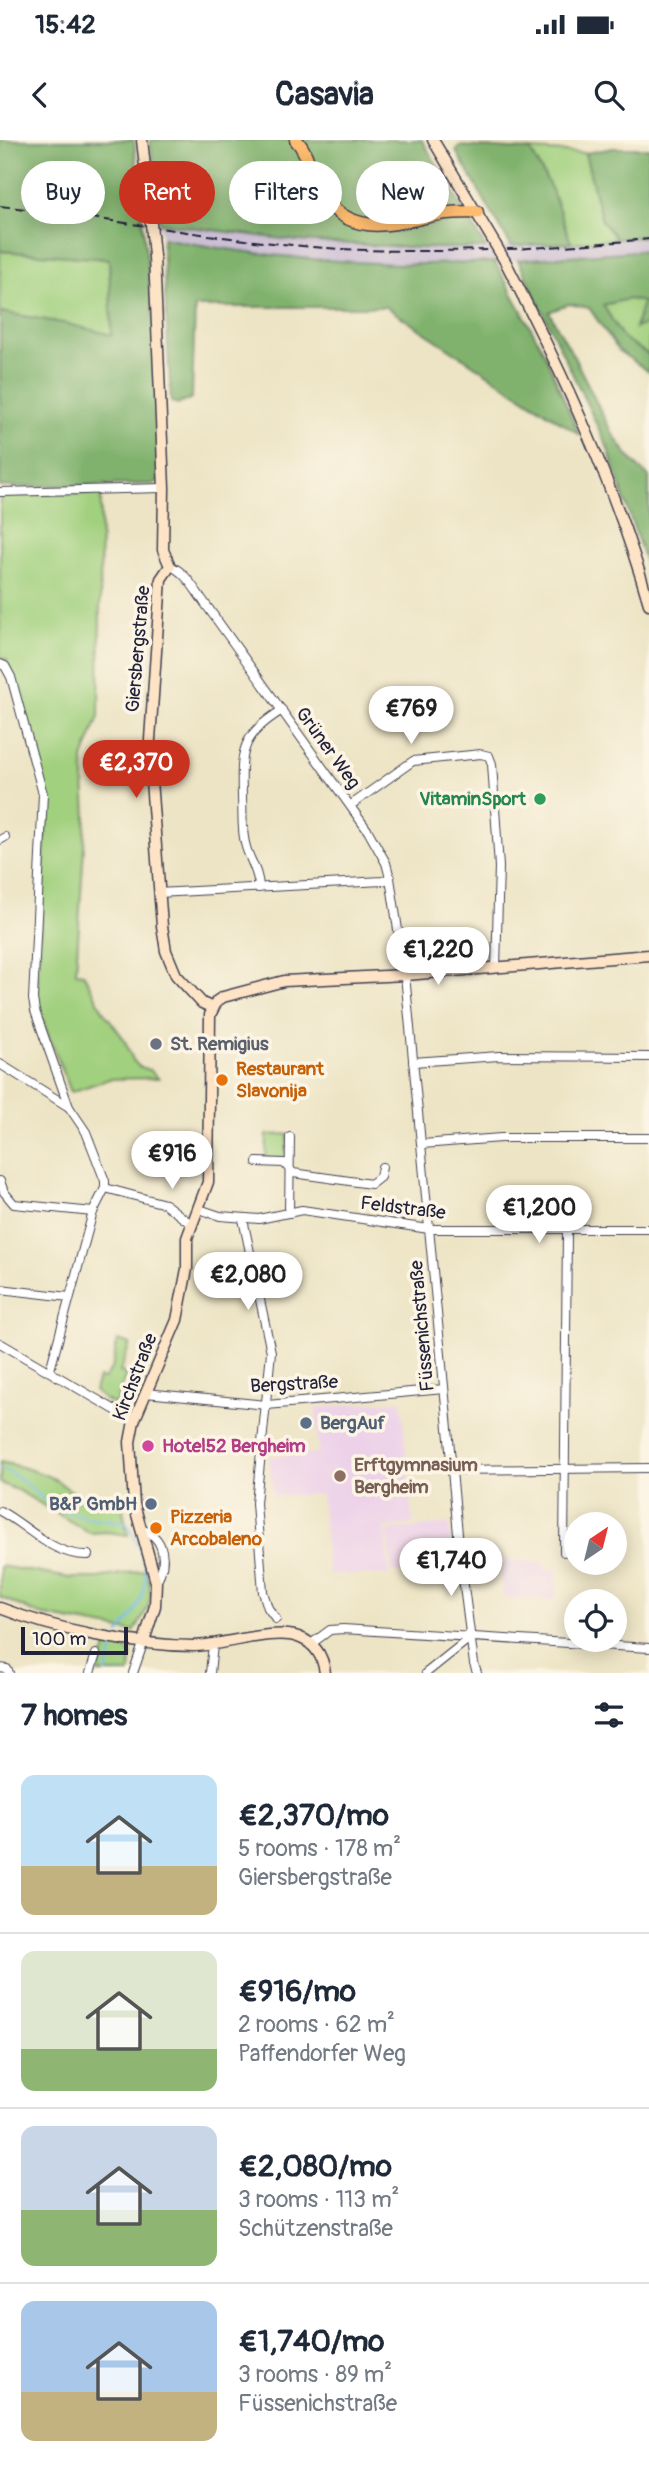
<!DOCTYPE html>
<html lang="en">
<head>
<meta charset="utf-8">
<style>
  body { margin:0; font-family:Pangolin,sans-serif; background:#f6f6f7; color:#1f2937; height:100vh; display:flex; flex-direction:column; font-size:26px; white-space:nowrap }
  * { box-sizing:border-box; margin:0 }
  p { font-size:23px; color:#747a83 }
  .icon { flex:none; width:38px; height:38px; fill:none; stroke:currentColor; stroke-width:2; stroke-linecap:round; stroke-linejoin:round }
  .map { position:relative; height:1533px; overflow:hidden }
  .drawer { display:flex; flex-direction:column; background:#fff; flex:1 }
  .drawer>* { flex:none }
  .guide { position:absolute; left:21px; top:21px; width:607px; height:63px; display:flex; gap:14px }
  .needle { width:46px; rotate:35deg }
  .buttons { position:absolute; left:564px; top:1372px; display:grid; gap:14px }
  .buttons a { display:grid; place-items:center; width:63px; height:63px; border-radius:50%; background:#fff; box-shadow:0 4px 18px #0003; font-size:35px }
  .scale { position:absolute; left:21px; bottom:18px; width:107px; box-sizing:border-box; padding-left:7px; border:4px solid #22223b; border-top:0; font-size:19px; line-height:24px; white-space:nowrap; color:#22223b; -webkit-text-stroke:5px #fcf5e5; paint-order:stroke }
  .price { position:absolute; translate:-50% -60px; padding:0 16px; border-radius:24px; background:#fff; color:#222; font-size:23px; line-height:46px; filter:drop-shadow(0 2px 4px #0008) }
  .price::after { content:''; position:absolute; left:50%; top:42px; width:21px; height:16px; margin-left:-10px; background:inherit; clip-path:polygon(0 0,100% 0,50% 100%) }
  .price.active { background:#c8321e; color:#fff }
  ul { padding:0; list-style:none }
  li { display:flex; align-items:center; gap:21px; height:175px; padding:0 21px }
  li+li { border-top:2px solid #e0e1e3 }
  li span { display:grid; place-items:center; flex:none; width:196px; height:140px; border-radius:14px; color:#555 }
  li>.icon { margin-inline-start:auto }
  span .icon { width:84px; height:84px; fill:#fffc; stroke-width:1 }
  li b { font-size:30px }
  h2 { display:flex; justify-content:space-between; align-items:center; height:84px; padding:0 21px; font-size:30px }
  .tag { padding:0 24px; border-radius:32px; background:#fff; box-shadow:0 4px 18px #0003; font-size:24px; line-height:63px }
  .tag.active { background:#c8321e; color:#fff }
  .status { display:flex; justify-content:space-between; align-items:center; height:49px; padding:0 35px; background:#fff; direction:ltr }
  .status svg { height:19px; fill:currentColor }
  header { display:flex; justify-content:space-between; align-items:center; height:91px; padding:0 21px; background:#fff; font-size:32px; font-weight:700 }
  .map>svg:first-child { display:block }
  .built { fill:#edd1e9 }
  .industrial { fill:#ccbfd4 }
  .green { fill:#a1d07e; stroke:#62795c; stroke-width:2 }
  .forest { fill:#80b26d; stroke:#516a54; stroke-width:2 }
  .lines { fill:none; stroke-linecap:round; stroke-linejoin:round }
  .stream { stroke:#75bced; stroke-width:2 }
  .street-casing { stroke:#403f50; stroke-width:10 }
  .secondary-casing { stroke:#403f50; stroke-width:13 }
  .primary-casing { stroke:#403f50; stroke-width:15 }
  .street { stroke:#fff; stroke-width:8 }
  .secondary { stroke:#fee4c6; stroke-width:10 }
  .primary { stroke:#fdbc70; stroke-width:12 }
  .rail { stroke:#22223b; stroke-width:2; stroke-dasharray:10 5; stroke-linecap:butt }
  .secondary-bridge-casing { stroke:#403f50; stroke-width:13; stroke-linecap:butt }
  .secondary-bridge { stroke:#fee4c6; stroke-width:10 }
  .leisure-dot { fill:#2e9e5b; stroke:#fcf5e5; stroke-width:2.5 }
  .worship-dot { fill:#6b7280; stroke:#fcf5e5; stroke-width:2.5 }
  .food-dot { fill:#e8710a; stroke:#fcf5e5; stroke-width:2.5 }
  .service-dot { fill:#5c6f8a; stroke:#fcf5e5; stroke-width:2.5 }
  .hotel-dot { fill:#d1479c; stroke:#fcf5e5; stroke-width:2.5 }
  .education-dot { fill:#8d6e63; stroke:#fcf5e5; stroke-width:2.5 }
  .labels { text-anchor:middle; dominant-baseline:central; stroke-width:7; stroke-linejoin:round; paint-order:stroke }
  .street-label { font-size:19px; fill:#22223b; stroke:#fcf5e5 }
  .leisure-label { font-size:19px; font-weight:bold; fill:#27864d; stroke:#fcf5e5; text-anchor:end }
  .worship-label { font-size:19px; font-weight:bold; fill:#5b616d; stroke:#fcf5e5; text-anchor:start }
  .food-label { font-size:19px; font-weight:bold; fill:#c56008; stroke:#fcf5e5; text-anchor:start }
  .service-label { font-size:19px; font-weight:bold; fill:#4e5e75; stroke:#fcf5e5; text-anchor:start }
  .hotel-label { font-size:19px; font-weight:bold; fill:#b23c85; stroke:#fcf5e5; text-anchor:start }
  .education-label { font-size:19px; font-weight:bold; fill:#785e54; stroke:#fcf5e5; text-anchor:start }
</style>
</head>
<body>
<div class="status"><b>15:42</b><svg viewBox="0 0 49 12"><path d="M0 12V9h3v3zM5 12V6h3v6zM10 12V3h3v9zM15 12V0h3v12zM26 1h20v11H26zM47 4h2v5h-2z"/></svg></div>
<header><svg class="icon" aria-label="back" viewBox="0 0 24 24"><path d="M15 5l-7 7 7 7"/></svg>Casavia<svg class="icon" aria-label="search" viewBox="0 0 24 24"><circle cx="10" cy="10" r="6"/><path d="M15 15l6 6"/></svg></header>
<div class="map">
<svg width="649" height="1533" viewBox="0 0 649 1533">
  <rect width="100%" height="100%" fill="#fcf5e5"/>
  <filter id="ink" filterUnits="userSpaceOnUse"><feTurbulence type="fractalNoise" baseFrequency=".0143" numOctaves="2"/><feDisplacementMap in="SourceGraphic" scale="14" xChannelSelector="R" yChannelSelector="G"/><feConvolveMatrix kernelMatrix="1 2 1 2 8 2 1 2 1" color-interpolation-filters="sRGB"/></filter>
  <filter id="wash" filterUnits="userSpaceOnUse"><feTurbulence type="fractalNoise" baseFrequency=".00686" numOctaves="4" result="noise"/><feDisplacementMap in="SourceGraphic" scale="28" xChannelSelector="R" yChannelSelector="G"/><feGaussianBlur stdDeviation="1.57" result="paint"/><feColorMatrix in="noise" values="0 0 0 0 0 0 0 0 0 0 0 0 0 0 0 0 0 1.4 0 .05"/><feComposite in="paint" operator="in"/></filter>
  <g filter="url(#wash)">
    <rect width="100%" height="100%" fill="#ede4c5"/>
    <!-- built -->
    <g class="built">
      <polygon points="401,1260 413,1384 384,1387 389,1435 328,1434 321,1354 273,1356 269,1317 319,1312 315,1268"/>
      <polygon points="450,1384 453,1438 392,1432 387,1390"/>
      <polygon points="501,1419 545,1423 545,1429 557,1430 555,1460 504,1458 500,1438"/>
    </g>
    <!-- industrial -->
    <polygon class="industrial" points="160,83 298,101 421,108 486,108 649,96 649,110 495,122 399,125 321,120 198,106 162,98"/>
    <!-- green -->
    <g class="green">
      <polygon points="530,10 585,13 602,81 617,99 571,103 551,48"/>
      <polygon points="0,111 109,119 112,195 62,183 0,172"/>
      <polygon points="628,159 644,162 635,188 649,183 649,215 623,198 603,165"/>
      <polygon points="101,353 99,576 83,619 86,675 76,832 83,833 104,872 124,899 133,920 138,926 150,930 158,938 109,939 71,952 41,876 37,853 47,659 6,519 0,519 0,355"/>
      <polygon points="288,994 287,1019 266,1020 267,995"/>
      <polygon points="118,1200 130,1204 120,1232 126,1234 115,1265 103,1259 94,1251 98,1238 104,1239 112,1228"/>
      <path d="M 0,1322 C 19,1326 36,1330 54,1339 C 59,1341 62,1345 67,1348 C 84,1360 102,1362 121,1360 L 128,1395 L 107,1392 L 90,1393 L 19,1351 L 0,1343 Z"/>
      <path d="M 0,1426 L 70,1438 L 98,1438 L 146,1430 C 156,1459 149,1468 134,1492 L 40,1475 L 0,1457 Z"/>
      <polygon points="107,1504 124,1507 131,1514 130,1533 98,1533"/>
    </g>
    <!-- forest -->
    <g class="forest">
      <polygon points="0,0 134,0 155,197 159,340 154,344 0,347 0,172 63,183 112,195 109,119 0,111"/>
      <polygon points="150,0 422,0 486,108 421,108 298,101 160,83"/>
      <polygon points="460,6 530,10 551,48 571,103 511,106 456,11"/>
      <polygon points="613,8 649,8 649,96 617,99 602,81 585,13"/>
      <path d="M 162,98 C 239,113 319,122 398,124 C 430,125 463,123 495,122 L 543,210 L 579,294 L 386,167 L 195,167 L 192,258 L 179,264 L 171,262 Z"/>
      <path d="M 649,110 L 649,183 L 635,188 L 643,162 L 628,159 L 603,165 L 623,198 L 649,215 L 649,232 L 619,211 L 589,168 L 569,164 L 549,172 C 559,191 571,210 580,229 C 602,271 612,305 649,337 L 649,434 L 607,306 L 518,120 Z"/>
    </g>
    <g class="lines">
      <!-- stream -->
      <g class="stream">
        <path d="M 0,1329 C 21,1334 33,1353 50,1364 C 72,1378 101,1379 126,1382 C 146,1415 154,1442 132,1476 C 128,1483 123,1487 119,1494"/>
        <polyline points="106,1533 115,1503"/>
      </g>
    </g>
  </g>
  <g filter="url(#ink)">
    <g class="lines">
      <!-- street casing -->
      <g class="street-casing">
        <g id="street">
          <polyline points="0,352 164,348"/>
          <path d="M 170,426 C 185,431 195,450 204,462 L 368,691 L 386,723 L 390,738 L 405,835 L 460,1415 L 474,1524 L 477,1533"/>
          <polyline points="0,524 5,526 11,537 43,654 33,859 35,871 69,967"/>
          <polyline points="351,665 413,621 481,614 489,616 492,624 499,727 496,827"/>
          <polyline points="0,700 5,697"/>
          <path d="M 259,748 C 259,732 250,721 246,707 C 241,691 243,674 242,658 C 241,610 240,597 282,570"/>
          <polyline points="158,753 383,741 390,738"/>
          <polyline points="413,922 499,916 649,917"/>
          <polyline points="0,924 69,967 86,992 105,1041 105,1048 93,1072 50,1230"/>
          <polyline points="422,1004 501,998 649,998"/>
          <polyline points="257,1022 284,1023 293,1033 371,1044 380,1037 382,1027"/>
          <polyline points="0,1041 4,1052 14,1064 93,1072"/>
          <polyline points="105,1048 165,1064 191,1084"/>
          <polyline points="199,1069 220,1076 259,1079 302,1070 429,1089 649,1089"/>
          <polyline points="289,1073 290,997"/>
          <polyline points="243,1079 271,1212 256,1363 263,1452 268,1468 276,1479"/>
          <polyline points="0,1149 69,1157"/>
          <polyline points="0,1203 134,1281"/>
          <polyline points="146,1253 267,1265 444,1249"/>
          <polyline points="451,1330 649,1328"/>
          <path d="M 0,1371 C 28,1386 53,1416 88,1415"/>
          <path d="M 141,1389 C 165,1397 168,1422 156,1442"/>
          <polyline points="564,1412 567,1091"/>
          <polyline points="311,1504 330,1490 343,1489 649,1508"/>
          <polyline points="0,1528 7,1529 9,1533"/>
          <polyline points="90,1533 96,1514"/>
          <polyline points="133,1533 144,1501"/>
          <polyline points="210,1533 213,1505"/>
          <polyline points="426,1533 471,1497"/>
        </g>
      </g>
      <!-- secondary casing -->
      <g class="secondary-casing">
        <g id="secondary">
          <polyline points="142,0 149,62"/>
          <polyline points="433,0 495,104"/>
          <polyline points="154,116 164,348 163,410 170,426 161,439 149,614 162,786 166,811 176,835 202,863 213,868"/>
          <path d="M 506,123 C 562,232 615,345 649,464"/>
          <path d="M 0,1468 C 56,1490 132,1505 193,1506 C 223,1506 272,1488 298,1497 C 315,1503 323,1516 325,1533"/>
          <polyline points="144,1501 155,1466 156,1442 134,1364 130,1302 134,1281 177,1180 187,1129 187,1098 208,1042 210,875 217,861 223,857 284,841 405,835 649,815"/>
        </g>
      </g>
      <!-- primary casing -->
      <g class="primary-casing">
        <path id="primary" d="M 296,0 C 310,14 310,38 321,54 C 353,100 394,83 439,74 C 452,72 464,72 477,72"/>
      </g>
      <!-- street -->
      <use href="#street" class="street"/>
      <!-- secondary -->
      <use href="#secondary" class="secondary"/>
      <!-- primary -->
      <use href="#primary" class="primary"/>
      <!-- rail -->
      <path class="rail" d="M 0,66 C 109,78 217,100 326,108 C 434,115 541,109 649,99"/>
      <!-- secondary-bridge casing -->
      <g class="secondary-bridge-casing">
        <g id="secondary-bridge">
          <polyline points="149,62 154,116"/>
          <polyline points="495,104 506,123"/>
        </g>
      </g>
      <!-- secondary-bridge -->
      <use href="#secondary-bridge" class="secondary-bridge"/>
    </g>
  </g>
  <!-- markers -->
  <circle class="leisure-dot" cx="540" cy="659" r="7"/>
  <circle class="worship-dot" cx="156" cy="904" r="7"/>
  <g class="food-dot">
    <circle cx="222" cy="940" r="7"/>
    <circle cx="156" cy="1388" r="7"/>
  </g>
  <g class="service-dot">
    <circle cx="306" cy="1283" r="7"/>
    <circle cx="151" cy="1364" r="7"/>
  </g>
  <circle class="hotel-dot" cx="148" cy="1306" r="7"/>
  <circle class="education-dot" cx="340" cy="1336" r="7"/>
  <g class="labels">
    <!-- street labels -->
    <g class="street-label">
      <text transform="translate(138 509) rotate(-85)">Giersbergstraße</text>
      <text transform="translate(328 608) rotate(54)">Grüner Weg</text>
      <text transform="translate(403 1068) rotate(7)">Feldstraße</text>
      <text transform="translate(422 1186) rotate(-95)">Füssenichstraße</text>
      <text transform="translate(135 1237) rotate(-69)">Kirchstraße</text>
      <text transform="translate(294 1244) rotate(-3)">Bergstraße</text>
    </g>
    <!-- leisure labels -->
    <g class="leisure-label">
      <text x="526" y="659">VitaminSport</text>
    </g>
    <!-- worship labels -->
    <g class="worship-label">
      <text x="170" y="904">St. Remigius</text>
    </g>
    <!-- food labels -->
    <g class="food-label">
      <text x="236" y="929">Restaurant<tspan x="236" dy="22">Slavonija</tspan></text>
      <text x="170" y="1377">Pizzeria<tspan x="170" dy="22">Arcobaleno</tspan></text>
    </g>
    <!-- service labels -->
    <g class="service-label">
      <text x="320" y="1283">BergAuf</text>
      <text x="137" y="1364" text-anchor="end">B&amp;P GmbH</text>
    </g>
    <!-- hotel labels -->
    <g class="hotel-label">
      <text x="162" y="1306">Hotel52 Bergheim</text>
    </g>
    <!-- education labels -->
    <g class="education-label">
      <text x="354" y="1325">Erftgymnasium<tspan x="354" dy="22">Bergheim</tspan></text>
    </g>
  </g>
</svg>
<div class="buttons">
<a><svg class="needle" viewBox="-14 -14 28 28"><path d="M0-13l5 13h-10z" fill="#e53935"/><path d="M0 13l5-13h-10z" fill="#747a83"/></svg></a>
<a><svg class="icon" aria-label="locate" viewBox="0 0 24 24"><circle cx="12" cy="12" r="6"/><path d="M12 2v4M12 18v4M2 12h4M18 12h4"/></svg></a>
</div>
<div class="scale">100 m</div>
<b class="price" style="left:411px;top:606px">€769</b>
<b class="price active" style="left:136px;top:660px">€2,370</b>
<b class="price" style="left:438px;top:847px">€1,220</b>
<b class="price" style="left:172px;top:1051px">€916</b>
<b class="price" style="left:539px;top:1105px">€1,200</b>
<b class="price" style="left:248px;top:1172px">€2,080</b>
<b class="price" style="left:451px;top:1458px">€1,740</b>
<div class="guide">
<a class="tag">Buy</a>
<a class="tag active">Rent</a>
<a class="tag">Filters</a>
<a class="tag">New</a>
</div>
</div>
<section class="drawer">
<h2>7 homes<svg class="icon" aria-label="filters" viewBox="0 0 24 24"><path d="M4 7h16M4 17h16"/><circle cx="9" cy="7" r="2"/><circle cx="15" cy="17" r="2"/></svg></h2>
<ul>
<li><span style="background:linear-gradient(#bfe0f5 65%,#c2b280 0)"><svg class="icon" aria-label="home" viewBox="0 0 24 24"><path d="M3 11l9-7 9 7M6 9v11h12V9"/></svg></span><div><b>€2,370/mo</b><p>5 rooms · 178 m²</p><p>Giersbergstraße</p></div></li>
<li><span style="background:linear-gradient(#dfe7d0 70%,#8fb573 0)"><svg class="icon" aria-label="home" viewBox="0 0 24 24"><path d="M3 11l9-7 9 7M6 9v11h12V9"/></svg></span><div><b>€916/mo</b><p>2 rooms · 62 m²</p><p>Paffendorfer Weg</p></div></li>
<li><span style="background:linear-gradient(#c9d6e8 60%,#8fb573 0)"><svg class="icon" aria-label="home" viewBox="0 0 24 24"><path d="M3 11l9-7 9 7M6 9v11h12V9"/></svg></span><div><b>€2,080/mo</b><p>3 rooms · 113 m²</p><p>Schützenstraße</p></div></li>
<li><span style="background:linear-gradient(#a9c7e8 65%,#c2b280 0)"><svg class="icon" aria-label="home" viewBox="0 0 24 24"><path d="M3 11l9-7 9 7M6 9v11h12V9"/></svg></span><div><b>€1,740/mo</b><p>3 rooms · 89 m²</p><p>Füssenichstraße</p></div></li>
</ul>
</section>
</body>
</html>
